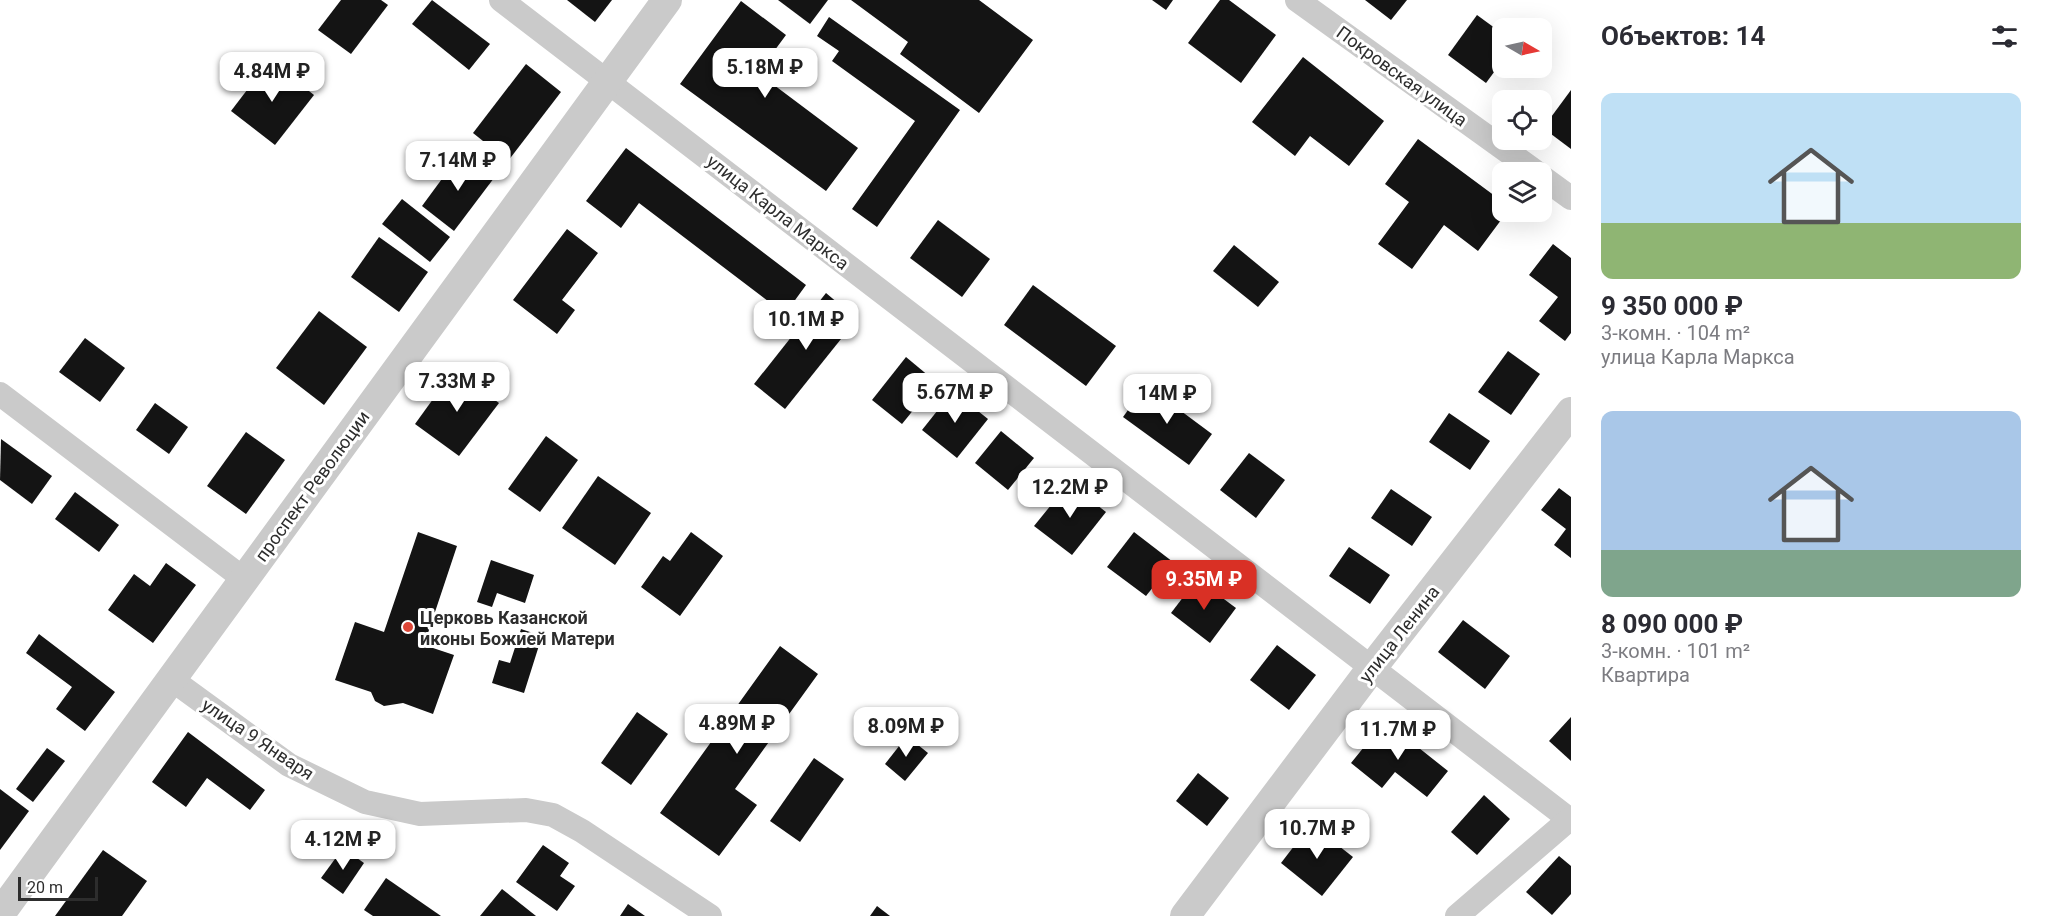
<!DOCTYPE html>
<html lang="ru">
<head>
<meta charset="utf-8">
<style>
  body { margin:0; font-family:Roboto,sans-serif; background:#f2f2f3; color:#2b2b33; height:100vh; display:flex; flex-direction:column; font-size:22px; white-space:nowrap }
  * { box-sizing:border-box; margin:0 }
  p { font-size:20px; color:#7c7c81 }
  .icon { flex:none; width:33px; height:33px; fill:none; stroke:currentColor; stroke-width:2; stroke-linecap:round; stroke-linejoin:round }
  .map { position:relative; flex:1; overflow:hidden }
  .sheet { display:flex; flex-direction:column; background:#fff; width:480px }
  .sheet>* { flex:none }
  .needle { width:39px; rotate:99deg }
  .controls { position:absolute; left:1492px; top:18px; display:grid; gap:12px }
  .controls a { display:grid; place-items:center; width:60px; height:60px; border-radius:12px; background:#fff; box-shadow:0 6px 24px #0002; font-size:30px }
  .scale { position:absolute; left:18px; bottom:15px; width:80px; box-sizing:border-box; padding-left:6px; border:3px solid #2d2d2d; border-top:0; font-size:16px; line-height:21px; white-space:nowrap; color:#2d2d2d; -webkit-text-stroke:4px #fff; paint-order:stroke }
  .price { position:absolute; translate:-50% -51px; padding:0 14px; border-radius:12px; background:#fff; color:#222; font-size:20px; line-height:39px; filter:drop-shadow(0 2px 3px #0008) }
  .price::after { content:''; position:absolute; left:50%; top:36px; width:18px; height:14px; margin-left:-9px; background:inherit; clip-path:polygon(0 0,100% 0,50% 100%) }
  .price.selected { background:#d93025; color:#fff }
  ul { padding:0; list-style:none }
  li { display:grid; align-content:center; gap:12px; height:318px; padding:0 30px }
  li span { display:grid; place-items:center; height:186px; border-radius:12px; color:#555 }
  li>.icon { margin-inline-start:auto }
  span .icon { width:108px; height:108px; fill:#fffc; stroke-width:1 }
  li b { font-size:26px }
  h2 { display:flex; justify-content:space-between; align-items:center; height:72px; padding:0 30px; font-size:26px }
  main { display:flex; flex:1; min-height:0 }
  .map>svg:first-child { display:block }
  .building { fill:#141414 }
  .lines { fill:none; stroke-linecap:round; stroke-linejoin:round }
  .minor { stroke:#cacaca; stroke-width:24 }
  .tertiary { stroke:#cacaca; stroke-width:30 }
  .poi-dot { fill:#dc4536; stroke:#fff; stroke-width:2 }
  .labels { text-anchor:middle; dominant-baseline:central; stroke-width:6; stroke-linejoin:round; paint-order:stroke }
  .street-label { font-size:18px; fill:#2d2d2d; stroke:#fff }
  .poi-label { font-size:18px; font-weight:bold; fill:#2d2d2d; stroke:#fff; text-anchor:start }
</style>
</head>
<body>
<main>
<div class="map">
<svg width="1571" height="916" viewBox="0 0 1571 916">
  <rect width="100%" height="100%" fill="#fff"/>
  <!-- building -->
  <g class="building">
    <polygon points="341,0 381,0 388,5 351,54 318,30"/>
    <polygon points="432,0 490,44 469,70 412,24"/>
    <polygon points="567,0 612,0 595,22"/>
    <polygon points="778,0 828,0 810,24"/>
    <polygon points="851,0 979,0 1033,40 979,113 900,54 908,42"/>
    <polygon points="1152,0 1173,0 1166,10"/>
    <polygon points="1220,0 1229,0 1276,35 1241,83 1188,43"/>
    <polygon points="1365,0 1407,0 1391,20"/>
    <polygon points="741,1 786,35 758,73 858,148 826,191 680,84"/>
    <polygon points="1477,15 1503,34 1503,60 1486,83 1448,55"/>
    <polygon points="829,17 960,110 877,227 852,209 915,121 832,61 839,51 817,36"/>
    <polygon points="1303,57 1384,121 1349,166 1310,136 1295,156 1252,122"/>
    <polygon points="270,60 314,95 275,145 231,111"/>
    <polygon points="526,64 561,92 508,161 473,133"/>
    <polygon points="1571,90 1571,149 1543,128"/>
    <polygon points="1418,139 1503,202 1503,212 1507,212 1478,251 1444,225 1412,269 1378,244 1409,202 1385,184"/>
    <polygon points="626,148 806,285 785,314 639,203 621,228 586,201"/>
    <polygon points="461,153 494,178 454,231 422,206"/>
    <polygon points="402,199 450,237 430,262 382,224"/>
    <polygon points="938,220 990,259 962,297 910,258"/>
    <polygon points="567,229 598,253 562,300 575,310 557,334 513,300"/>
    <polygon points="379,237 428,272 399,312 351,277"/>
    <polygon points="1553,244 1571,258 1571,333 1565,341 1539,321 1558,297 1529,275"/>
    <polygon points="1234,245 1279,282 1258,307 1213,271"/>
    <polygon points="1033,285 1116,346 1086,386 1004,325"/>
    <polygon points="826,293 857,319 785,409 754,384"/>
    <polygon points="319,311 367,347 324,405 276,368"/>
    <polygon points="85,338 125,368 100,402 59,372"/>
    <polygon points="1508,351 1540,374 1511,415 1478,392"/>
    <polygon points="906,357 936,382 902,424 872,400"/>
    <polygon points="454,370 499,403 459,456 415,424"/>
    <polygon points="1146,385 1212,434 1189,465 1123,417"/>
    <polygon points="953,391 988,419 957,458 922,430"/>
    <polygon points="155,403 188,427 169,454 136,430"/>
    <polygon points="1449,413 1490,441 1470,470 1429,442"/>
    <polygon points="1001,431 1034,458 1008,490 975,463"/>
    <polygon points="246,432 285,460 246,514 207,486"/>
    <polygon points="546,436 578,460 540,512 508,489"/>
    <polygon points="1,439 52,476 32,504 0,480"/>
    <polygon points="1249,453 1285,480 1256,518 1220,490"/>
    <polygon points="598,476 651,513 615,565 562,528"/>
    <polygon points="1069,483 1106,512 1072,555 1034,526"/>
    <polygon points="1559,488 1571,497 1571,558 1554,545 1566,529 1541,510"/>
    <polygon points="1391,489 1432,517 1412,546 1371,518"/>
    <polygon points="75,492 119,525 99,552 55,519"/>
    <polygon points="418,532 457,546 424,645 454,655 433,714 403,703 384,706 375,701 371,692 335,680 355,622 384,632"/>
    <polygon points="691,532 723,556 680,616 641,587 663,556 670,561"/>
    <polygon points="1134,532 1173,562 1146,596 1107,567"/>
    <polygon points="1349,547 1390,575 1370,604 1329,576"/>
    <polygon points="491,560 534,575 525,603 497,593 492,607 477,602"/>
    <polygon points="166,563 196,585 153,643 108,610 134,574 150,586"/>
    <polygon points="1197,579 1236,608 1210,643 1171,613"/>
    <polygon points="1463,620 1510,656 1485,689 1438,652"/>
    <polygon points="521,629 542,636 524,693 492,683 499,660 510,663"/>
    <polygon points="39,634 115,692 85,731 56,709 72,687 26,653"/>
    <polygon points="1277,645 1316,675 1289,710 1250,680"/>
    <polygon points="780,646 818,674 735,789 757,805 719,856 660,813"/>
    <polygon points="637,712 668,734 631,785 601,763"/>
    <polygon points="1571,717 1571,761 1549,741"/>
    <polygon points="1385,721 1448,771 1427,797 1395,772 1382,788 1351,763"/>
    <polygon points="188,732 265,790 250,810 207,778 186,807 152,782"/>
    <polygon points="907,736 928,753 905,781 885,764"/>
    <polygon points="47,748 65,761 33,802 16,789"/>
    <polygon points="814,758 844,779 800,842 770,821"/>
    <polygon points="1198,773 1229,798 1207,826 1176,801"/>
    <polygon points="0,789 29,811 0,850"/>
    <polygon points="1484,795 1510,819 1477,855 1451,832"/>
    <polygon points="1311,824 1353,857 1322,896 1281,863"/>
    <polygon points="543,845 569,863 560,876 575,886 557,911 516,882"/>
    <polygon points="343,848 364,863 343,894 321,878"/>
    <polygon points="103,850 147,881 122,916 55,916"/>
    <polygon points="1559,856 1571,866 1571,894 1552,915 1526,892"/>
    <polygon points="386,878 441,916 373,916 364,910"/>
    <polygon points="502,889 536,916 480,916"/>
    <polygon points="628,904 645,916 620,916"/>
    <polygon points="877,906 890,916 870,916"/>
  </g>
  <g class="lines">
    <!-- minor -->
    <g class="minor">
      <polyline points="501,0 1569,819"/>
      <polyline points="1297,0 1536,172"/>
      <polyline points="1542,177 1571,198"/>
      <polyline points="0,394 244,579"/>
      <polyline points="171,679 289,765 365,802 420,814 526,810 553,815 582,831 710,916"/>
      <polyline points="1457,916 1571,818"/>
    </g>
    <!-- tertiary -->
    <g class="tertiary">
      <polyline points="0,914 667,0"/>
      <polyline points="1185,916 1371,669 1571,412"/>
    </g>
  </g>
  <!-- markers -->
  <circle class="poi-dot" cx="408" cy="627" r="6"/>
  <g class="labels">
    <!-- street labels -->
    <g class="street-label">
      <text transform="translate(1402 76) rotate(36)">Покровская улица</text>
      <text transform="translate(778 212) rotate(38)">улица Карла Маркса</text>
      <text transform="translate(312 486) rotate(-54)">проспект Революции</text>
      <text transform="translate(1399 634) rotate(-52)">улица Ленина</text>
      <text transform="translate(258 739) rotate(34)">улица 9 Января</text>
    </g>
    <!-- poi labels -->
    <g class="poi-label">
      <text x="420" y="617">Церковь Казанской<tspan x="420" dy="21">иконы Божией Матери</tspan></text>
    </g>
  </g>
</svg>
<div class="controls">
<a><svg class="needle" viewBox="-14 -14 28 28"><path d="M0-13l5 13h-10z" fill="#e53935"/><path d="M0 13l5-13h-10z" fill="#7c7c81"/></svg></a>
<a><svg class="icon" aria-label="locate" viewBox="0 0 24 24"><circle cx="12" cy="12" r="6"/><path d="M12 2v4M12 18v4M2 12h4M18 12h4"/></svg></a>
<a><svg class="icon" aria-label="layers" viewBox="0 0 24 24"><path d="M12 4l9 5-9 5-9-5zM3 14l9 5 9-5"/></svg></a>
</div>
<div class="scale">20 m</div>
<b class="price" style="left:765px;top:99px">5.18M ₽</b>
<b class="price" style="left:272px;top:103px">4.84M ₽</b>
<b class="price" style="left:458px;top:192px">7.14M ₽</b>
<b class="price" style="left:806px;top:351px">10.1M ₽</b>
<b class="price" style="left:457px;top:413px">7.33M ₽</b>
<b class="price" style="left:955px;top:424px">5.67M ₽</b>
<b class="price" style="left:1167px;top:425px">14M ₽</b>
<b class="price" style="left:1070px;top:519px">12.2M ₽</b>
<b class="price selected" style="left:1204px;top:611px">9.35M ₽</b>
<b class="price" style="left:737px;top:755px">4.89M ₽</b>
<b class="price" style="left:906px;top:758px">8.09M ₽</b>
<b class="price" style="left:1398px;top:761px">11.7M ₽</b>
<b class="price" style="left:1317px;top:860px">10.7M ₽</b>
<b class="price" style="left:343px;top:871px">4.12M ₽</b>
</div>
<section class="sheet">
<h2>Объектов: 14<svg class="icon" aria-label="filters" viewBox="0 0 24 24"><path d="M4 7h16M4 17h16"/><circle cx="9" cy="7" r="2"/><circle cx="15" cy="17" r="2"/></svg></h2>
<ul>
<li><span style="background:linear-gradient(#bfe0f5 70%,#8fb573 0)"><svg class="icon" aria-label="home" viewBox="0 0 24 24"><path d="M3 11l9-7 9 7M6 9v11h12V9"/></svg></span><div><b>9 350 000 ₽</b><p>3-комн. · 104 m²</p><p>улица Карла Маркса</p></div></li>
<li><span style="background:linear-gradient(#a9c7e8 75%,#7fa58c 0)"><svg class="icon" aria-label="home" viewBox="0 0 24 24"><path d="M3 11l9-7 9 7M6 9v11h12V9"/></svg></span><div><b>8 090 000 ₽</b><p>3-комн. · 101 m²</p><p>Квартира</p></div></li>
</ul>
</section>
</main>
</body>
</html>
